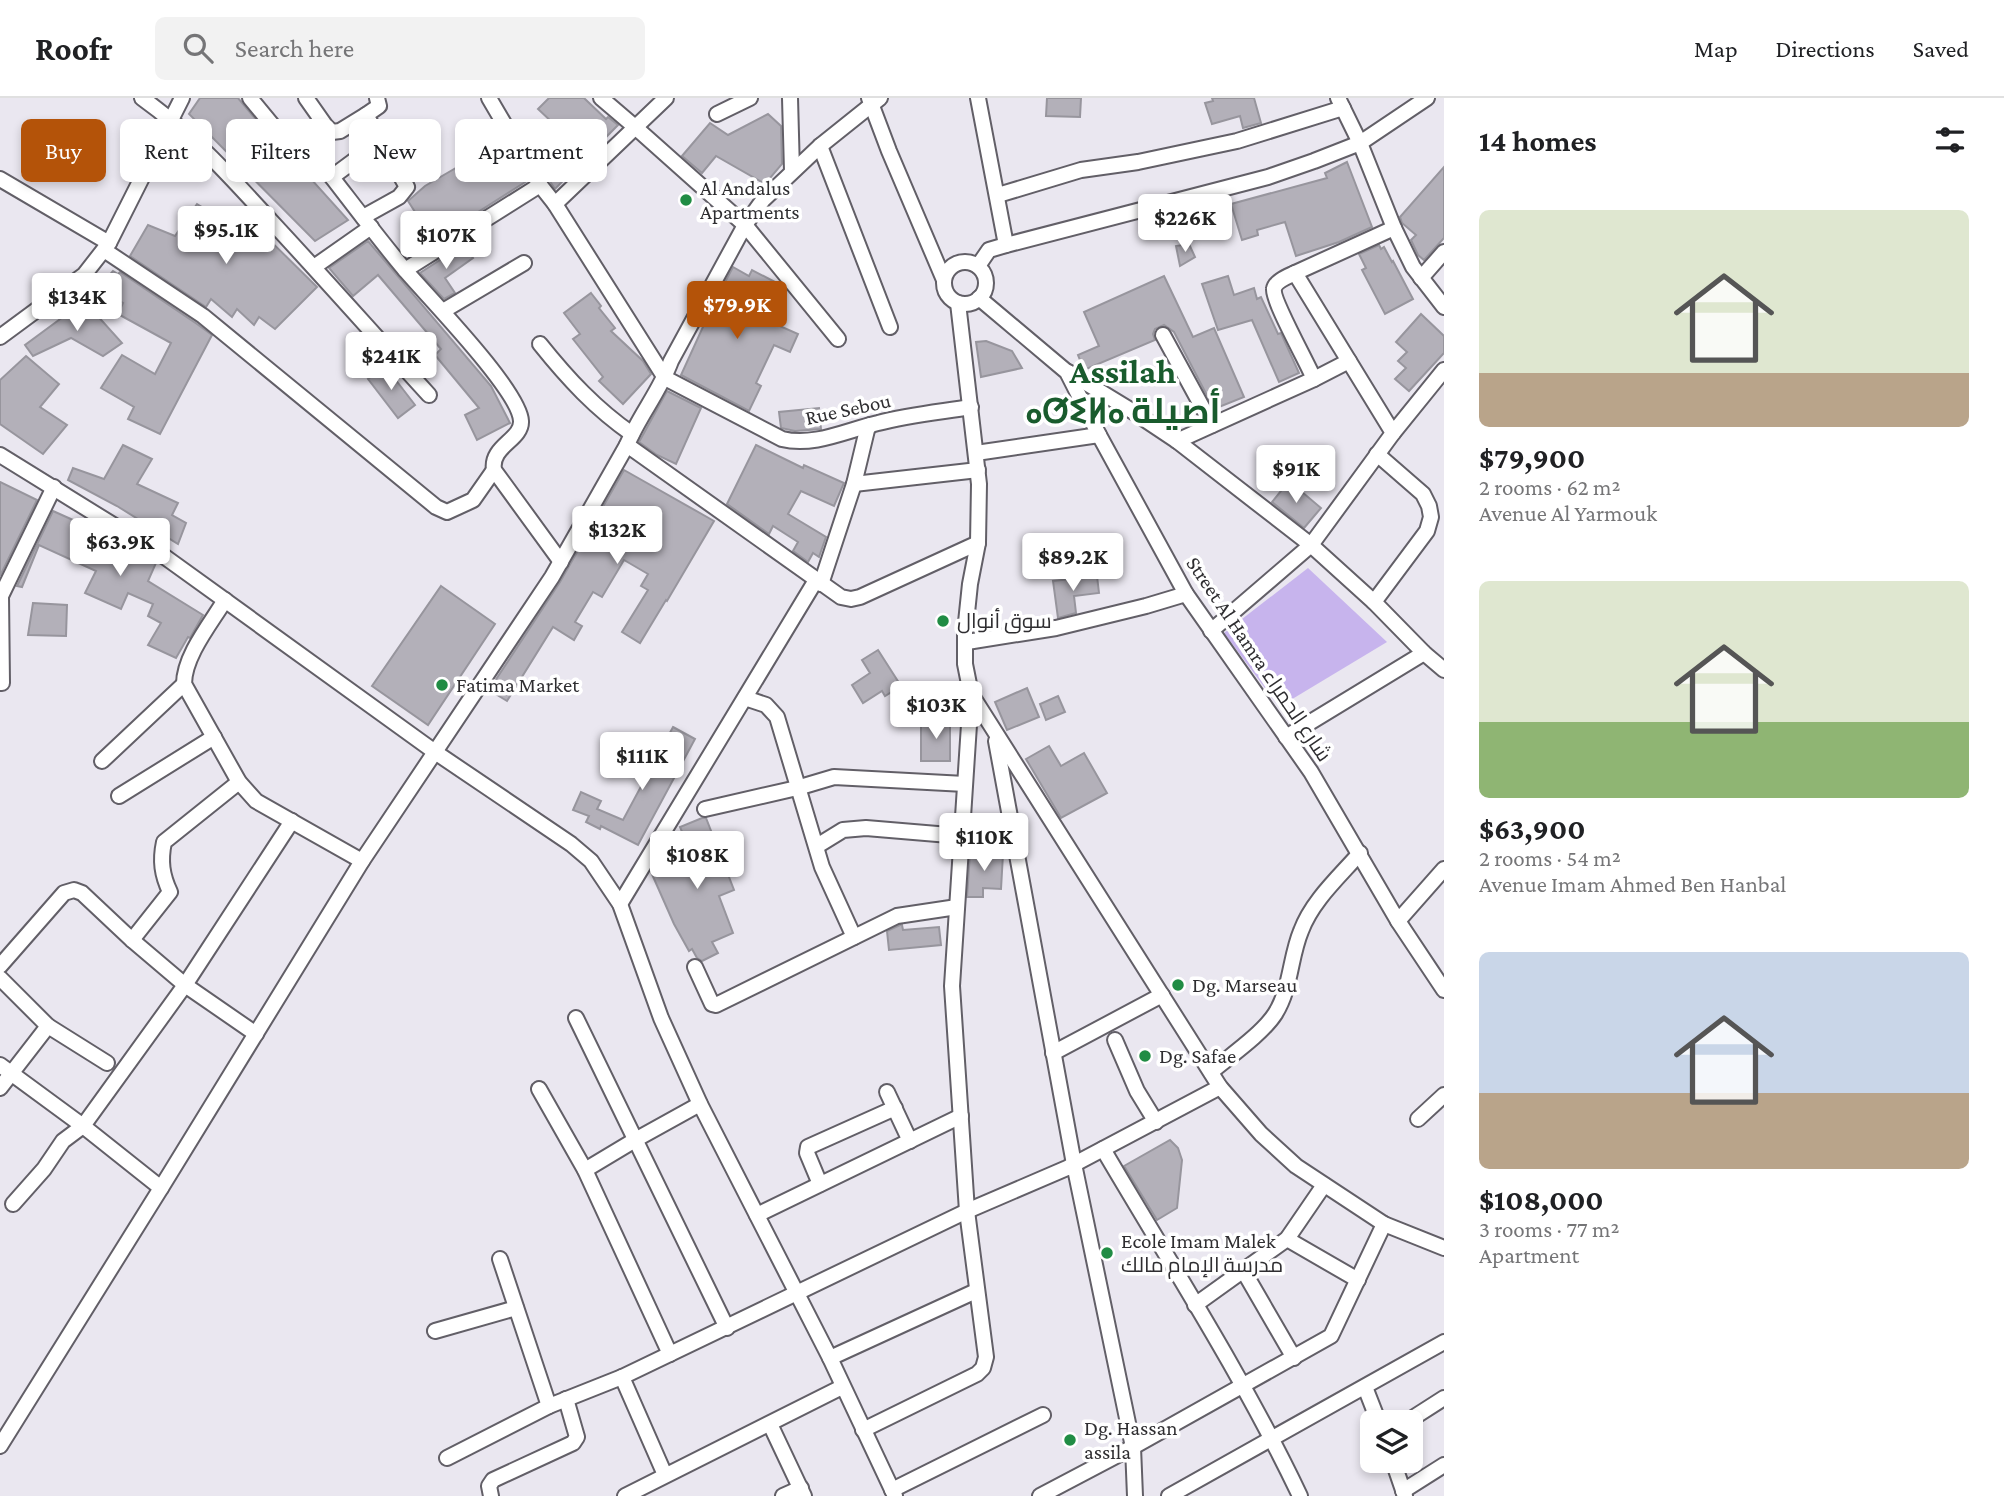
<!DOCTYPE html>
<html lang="en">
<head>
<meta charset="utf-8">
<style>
  body { margin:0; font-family:"Crimson Pro",Cairo,"Noto Sans Tifinagh",serif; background:#f2f2f2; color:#202124; height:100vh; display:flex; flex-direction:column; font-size:26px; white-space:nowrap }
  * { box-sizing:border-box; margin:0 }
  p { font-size:23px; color:#757577 }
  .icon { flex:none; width:38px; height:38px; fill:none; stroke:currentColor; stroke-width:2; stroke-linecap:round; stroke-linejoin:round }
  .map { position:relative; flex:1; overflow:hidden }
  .panel { display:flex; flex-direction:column; background:#fff; width:560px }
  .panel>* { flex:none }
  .banner { position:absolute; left:21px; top:21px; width:665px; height:63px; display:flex; gap:14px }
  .tools { position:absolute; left:1360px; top:1312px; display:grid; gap:14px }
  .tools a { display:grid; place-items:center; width:63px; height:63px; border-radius:10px; background:#fff; box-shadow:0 4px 10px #0003; font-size:35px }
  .price { position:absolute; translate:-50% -60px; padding:0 16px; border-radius:7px; background:#fff; color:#222; font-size:23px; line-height:46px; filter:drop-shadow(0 2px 4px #0008) }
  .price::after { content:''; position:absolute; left:50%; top:42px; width:21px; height:16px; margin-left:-10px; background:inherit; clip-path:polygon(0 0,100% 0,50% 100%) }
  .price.active { background:#b45309; color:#fff }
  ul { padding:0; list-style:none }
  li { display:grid; align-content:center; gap:14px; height:371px; padding:0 35px }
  li span { display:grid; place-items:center; height:217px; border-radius:10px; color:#555 }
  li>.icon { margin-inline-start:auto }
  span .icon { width:126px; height:126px; fill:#fffc; stroke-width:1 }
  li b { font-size:30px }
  h2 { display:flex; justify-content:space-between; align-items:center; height:84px; padding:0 35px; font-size:30px }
  .tag { padding:0 24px; border-radius:10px; background:#fff; box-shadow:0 4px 10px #0003; font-size:24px; line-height:63px }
  .tag.active { background:#b45309; color:#fff }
  header { display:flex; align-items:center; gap:42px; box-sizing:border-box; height:98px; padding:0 35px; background:#fff; border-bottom:2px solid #e0e0e0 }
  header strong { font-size:33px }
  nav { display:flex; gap:38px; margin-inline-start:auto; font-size:24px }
  .search { width:490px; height:63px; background:#f2f2f2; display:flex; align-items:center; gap:18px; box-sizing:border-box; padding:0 24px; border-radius:10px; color:#757577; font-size:26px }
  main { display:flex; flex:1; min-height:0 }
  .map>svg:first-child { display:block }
  .green { fill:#c7b4ed }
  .building { fill:#b3b0b9; stroke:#97959d; stroke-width:2 }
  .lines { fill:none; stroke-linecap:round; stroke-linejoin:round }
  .street-casing { stroke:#625f67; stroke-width:18 }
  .street { stroke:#fff; stroke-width:14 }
  .poi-dot { fill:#208c44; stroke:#fff; stroke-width:2.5 }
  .labels { text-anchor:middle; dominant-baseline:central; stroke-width:7; stroke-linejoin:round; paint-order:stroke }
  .poi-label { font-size:21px; fill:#2f2e31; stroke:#fff; text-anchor:start }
  .street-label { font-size:21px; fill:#2f2e31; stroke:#fff }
  .town-label { font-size:35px; font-weight:bold; fill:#195b2d; stroke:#fff }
</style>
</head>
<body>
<header>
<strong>Roofr</strong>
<div class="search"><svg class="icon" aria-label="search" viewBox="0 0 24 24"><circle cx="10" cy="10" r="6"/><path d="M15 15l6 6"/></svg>Search here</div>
<nav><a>Map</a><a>Directions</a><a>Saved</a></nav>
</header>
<main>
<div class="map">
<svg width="1444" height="1398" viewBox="0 0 1444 1398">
  <rect width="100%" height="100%" fill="#eae7f0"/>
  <!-- green -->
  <polygon class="green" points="1308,470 1387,544 1279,609 1224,535"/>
  <!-- building -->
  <g class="building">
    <polygon points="200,0 238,0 295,69 303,72 348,122 315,143 189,16"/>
    <polygon points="549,0 584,0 606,21 608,19 618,27 555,91 543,73 564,52 563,50 571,42 538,11"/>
    <polygon points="1047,0 1081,0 1080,19 1046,18"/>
    <polygon points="1212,0 1254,0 1261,25 1243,30 1240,18 1212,26 1205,5 1213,3"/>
    <polygon points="768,16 781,28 782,66 765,86 716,58 702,75 682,58 710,25 728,37"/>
    <polygon points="500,39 527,83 423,149 405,120 415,114 408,103 425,88 478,57 476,54"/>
    <polygon points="1347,64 1372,129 1339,144 1296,158 1285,124 1257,132 1258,137 1242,142 1231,106 1327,80 1325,75"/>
    <polygon points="1444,69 1444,140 1424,162 1418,157 1411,142 1416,137 1402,125 1400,119"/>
    <polygon points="197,106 228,125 239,112 317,189 275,231 259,219 254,227 237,211 232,219 211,201 206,209 130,158 148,127 175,138"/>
    <polygon points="368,143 491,288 510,325 477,342 465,317 479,310 435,257 441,251 378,177 353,198 329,170"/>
    <polygon points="1189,146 1195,159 1180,168 1176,148"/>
    <polygon points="463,147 473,160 445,180 455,195 444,201 420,175"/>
    <polygon points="1379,147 1381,151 1384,149 1392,164 1393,163 1413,201 1385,216 1362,172 1366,170 1359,156"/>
    <polygon points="733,169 749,178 752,172 775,184 757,218 798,236 790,254 774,247 756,285 761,288 749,313 681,277 713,207"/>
    <polygon points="113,173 118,176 120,174 197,226 212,237 160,336 128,321 134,309 101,290 122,257 155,276 171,245 118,216 123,205 97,191"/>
    <polygon points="1164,178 1193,239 1214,230 1244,299 1214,311 1174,234 1164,227 1155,231 1153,236 1155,242 1084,272 1078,257 1099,248 1084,214"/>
    <polygon points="1228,178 1234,197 1254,190 1257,201 1261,199 1278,236 1281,235 1299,275 1279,284 1252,222 1218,232 1202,186"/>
    <polygon points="591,195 601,208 599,210 615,230 611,233 643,263 651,276 623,306 599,283 603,279 573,241 580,236 564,215"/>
    <polygon points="82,205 86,205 122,245 103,258 71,240 33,258 25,247"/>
    <polygon points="1421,216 1444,238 1444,255 1409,293 1395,281 1406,270 1398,263 1407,254 1396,244"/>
    <polygon points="986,243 1012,253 1022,270 981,279 976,244"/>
    <polygon points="26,258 59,286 40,309 67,327 43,356 0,326 0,282"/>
    <polygon points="385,268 415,307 398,320 368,281"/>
    <polygon points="667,293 701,310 676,366 657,357 639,344"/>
    <polygon points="819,310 821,331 795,333 781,330 779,314"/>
    <polygon points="123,347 152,361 137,386 178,405 172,417 186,425 178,446 117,408 68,382 73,370 104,381"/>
    <polygon points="756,347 803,370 804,367 844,385 834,408 801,393 788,416 826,439 819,459 813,455 808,464 793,453 798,444 773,428 769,436 727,406"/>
    <polygon points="624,372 714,423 667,503 666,502 640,545 622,534 648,492 641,488 648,476 624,462 602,499 593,494 575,524 582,528 574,542 553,529 507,603 489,592 560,484"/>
    <polygon points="1289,383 1321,410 1304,430 1272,404"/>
    <polygon points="0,384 37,402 0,478"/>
    <polygon points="53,413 122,444 156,465 148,483 203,517 190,540 188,539 176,560 148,547 161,525 148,518 153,506 128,495 121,511 85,495 96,473 39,447 22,489 17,488"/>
    <polygon points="1097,478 1099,495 1074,498 1076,515 1058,520 1053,483"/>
    <polygon points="441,488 495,526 428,627 372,588"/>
    <polygon points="33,505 67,507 66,538 28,537"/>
    <polygon points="878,552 901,588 885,598 882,593 863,605 852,587 870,575 862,562"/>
    <polygon points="1027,590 1039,619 1007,632 995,604"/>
    <polygon points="1058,598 1065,614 1046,622 1040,606"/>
    <rect x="921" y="624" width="29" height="39"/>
    <polygon points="673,629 695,641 638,747 601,728 600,731 586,724 589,718 573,712 581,694 601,703 597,711 623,722"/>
    <polygon points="1049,648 1061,668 1084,655 1107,695 1061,720 1026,661"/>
    <polygon points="702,720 706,720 734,792 719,798 733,835 712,844 718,855 702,863 697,860 692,851 689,853 674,826 651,774 653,770 690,753 680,729"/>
    <polygon points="970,755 1003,756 1001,791 983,790 983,799 967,799"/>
    <polygon points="900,827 902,827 903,832 939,829 941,847 889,852 887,833"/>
    <polygon points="1170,1042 1178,1050 1182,1062 1177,1110 1157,1122 1124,1068"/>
  </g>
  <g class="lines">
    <!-- street casing -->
    <g class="street-casing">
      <g id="street">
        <path d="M 142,0 C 191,35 230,78 270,122 C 324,180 376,239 429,297"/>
        <path d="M 250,0 L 302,63 L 313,55 C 344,94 373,134 405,172 C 428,199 520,293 521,323 C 522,342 490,348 494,372 L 561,464"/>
        <polyline points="306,0 325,27 332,34 340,33 366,17 407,89 399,99 363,119"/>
        <path d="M 489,0 L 540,87 L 555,106 L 665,280 L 782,341 C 814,349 847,332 878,325 C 908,317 940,314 971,309"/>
        <polyline points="601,0 635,29 745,127 838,241"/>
        <polyline points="790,0 792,73"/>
        <polyline points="869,0 889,53 944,182"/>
        <polyline points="978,0 1006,147"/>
        <polyline points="1338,0 1360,45 1394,130 1413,169 1444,209"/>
        <polyline points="717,16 750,0"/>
        <polyline points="366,17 379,8 377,0"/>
        <polyline points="820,48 890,229"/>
        <polyline points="332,79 382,42"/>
        <polyline points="0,81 109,145"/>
        <polyline points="998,97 1081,72 1138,64 1237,43 1343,10"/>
        <polyline points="555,106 666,0"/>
        <polyline points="104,152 203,218 436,409 447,414 473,402 494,372"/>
        <circle cx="965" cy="185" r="21"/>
        <polyline points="978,168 989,152 1006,147 1268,79 1314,63 1360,45 1427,0"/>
        <polyline points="314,169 371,129"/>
        <polyline points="405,172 540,87"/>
        <polyline points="1421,180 1444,154"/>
        <polyline points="979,200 1067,274 1099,337 1186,496 1311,674 1398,823 1444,892"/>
        <polyline points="958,205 979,386 978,445 970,486 965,534 965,566 971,596 1220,989 1261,1036 1296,1068 1384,1126 1444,1150"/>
        <polyline points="443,213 524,165"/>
        <polyline points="1163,237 1212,327"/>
        <polyline points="0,239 84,177 109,145 182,0"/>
        <path d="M 540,246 C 568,281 596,311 632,336"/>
        <polyline points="1068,274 1132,313 1177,343 1311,447 1374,504 1424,555 1444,572"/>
        <polyline points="1314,281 1349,263"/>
        <polyline points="1393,335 1444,272"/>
        <path d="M 1177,343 L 1314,281 C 1308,266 1272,202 1274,191 C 1275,183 1289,178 1295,175"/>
        <path d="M 627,347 C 639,318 660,293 671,263 L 745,127 L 763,102 L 820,48 L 880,0"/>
        <polyline points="976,355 1099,337"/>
        <polyline points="0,357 165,459 435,654 571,746 591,763 620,806 661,920 700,1006 830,1260 895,1398"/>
        <polyline points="854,386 978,372"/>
        <polyline points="821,486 854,386 867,332 870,327"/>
        <path d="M 225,502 C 211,525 184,558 184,586 L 239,684 L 256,703 L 362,763"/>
        <polyline points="1374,504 1427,433 1431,419 1429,408 1423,396 1377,356"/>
        <polyline points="1211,533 1311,447 1393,335 1295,175 1394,130"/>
        <polyline points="967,544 1056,530 1146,508 1186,496"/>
        <polyline points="0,585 2,585 1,498 54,389"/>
        <polyline points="745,600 766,607 777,619 822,769 854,839"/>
        <polyline points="1286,639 1424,555"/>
        <polyline points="996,643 1074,1066 1133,1349 1135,1398"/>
        <polyline points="102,663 184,586"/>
        <polyline points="119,698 214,639"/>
        <polyline points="705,711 797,690 834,679 965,686"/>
        <polyline points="817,748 843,732 866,730 961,738"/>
        <polyline points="620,806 816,482"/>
        <polyline points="1398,823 1444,771"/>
        <path d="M 132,842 L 170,794 C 162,777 160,763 164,744 L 239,684"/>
        <polyline points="0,868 64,795 74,792 82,795 132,842 185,887 256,936"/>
        <polyline points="695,869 712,906 716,907 897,818 957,809"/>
        <polyline points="0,880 48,928 0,990"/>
        <polyline points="576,920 727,1230"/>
        <polyline points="48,928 107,965"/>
        <polyline points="1115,942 1137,993 1156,1024"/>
        <polyline points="1053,955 1162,897"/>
        <polyline points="0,967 83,1028 161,1090 362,763 552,479 627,347 841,499 851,501 860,499 978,445"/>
        <path d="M 1211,974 C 1230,958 1262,936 1275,916 C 1291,891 1290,859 1301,833 C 1312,803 1339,779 1360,755"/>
        <polyline points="539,991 585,1072 670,1256"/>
        <polyline points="887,994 910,1043"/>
        <polyline points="1418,1021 1444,997"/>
        <path d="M 1103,1051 C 1170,1165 1243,1278 1300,1398"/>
        <polyline points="585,1072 635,1042 700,1006"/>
        <polyline points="820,1086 807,1055 808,1049 895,1010"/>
        <polyline points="13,1106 44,1071 63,1043 83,1028 185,887 292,723"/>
        <polyline points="757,1117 961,1018"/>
        <polyline points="1287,1141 1358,1182"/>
        <polyline points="500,1161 549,1308"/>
        <polyline points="1243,1172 1294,1260"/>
        <polyline points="1195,1207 1287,1141 1324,1087"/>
        <polyline points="435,1233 516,1210"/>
        <polyline points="830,1260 976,1193"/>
        <polyline points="622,1279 665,1377"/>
        <polyline points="1365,1289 1379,1325"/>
        <polyline points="1405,1325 1444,1300"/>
        <polyline points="770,1326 804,1398"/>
        <polyline points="863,1332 977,1276 983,1270 986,1259 967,1113 952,888 971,596"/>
        <polyline points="0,1348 161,1090"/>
        <polyline points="447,1360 549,1308 622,1279 967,1113 1067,1070 1220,989"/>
        <polyline points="1393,1363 1405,1398"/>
        <polyline points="892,1392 1043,1317"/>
        <polyline points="1403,1393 1444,1367"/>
        <polyline points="491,1398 489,1388 493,1382 573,1345 577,1339 566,1301"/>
        <polyline points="625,1398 842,1289"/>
        <polyline points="783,1398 801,1390"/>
        <polyline points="1040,1398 1133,1349 1331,1238 1384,1126"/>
        <polyline points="1169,1398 1444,1244"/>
      </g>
    </g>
    <!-- street -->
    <use href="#street" class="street"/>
  </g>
  <!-- markers -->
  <g class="poi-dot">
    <circle cx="686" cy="102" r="7"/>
    <circle cx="943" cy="523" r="7"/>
    <circle cx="442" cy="587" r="7"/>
    <circle cx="1178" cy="887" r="7"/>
    <circle cx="1145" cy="958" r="7"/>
    <circle cx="1107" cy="1155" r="7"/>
    <circle cx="1070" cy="1342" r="7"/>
  </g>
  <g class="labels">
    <!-- poi labels -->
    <g class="poi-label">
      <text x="700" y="90">Al Andalus<tspan x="700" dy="24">Apartments</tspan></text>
      <text x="957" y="523">سوق أنوال</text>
      <text x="456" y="587">Fatima Market</text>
      <text x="1192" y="887">Dg. Marseau</text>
      <text x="1159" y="958">Dg. Safae</text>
      <text x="1121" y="1143">Ecole Imam Malek<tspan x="1121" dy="24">مدرسة الإمام مالك</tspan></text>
      <text x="1084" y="1330">Dg. Hassan<tspan x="1084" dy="24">assila</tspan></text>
    </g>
    <!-- street labels -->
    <g class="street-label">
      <text transform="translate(848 311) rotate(-12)">Rue Sebou</text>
      <text transform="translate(1259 561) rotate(56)">Street Al Hamra شارع الحمراء</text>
    </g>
    <!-- town labels -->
    <g class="town-label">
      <text x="1123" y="273">Assilah<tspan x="1123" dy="40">ⴰⵚⵉⵍⴰ أصيلة</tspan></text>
    </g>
  </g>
</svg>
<div class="tools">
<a><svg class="icon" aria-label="layers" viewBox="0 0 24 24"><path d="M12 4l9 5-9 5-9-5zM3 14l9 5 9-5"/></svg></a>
</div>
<b class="price" style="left:1185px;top:156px">$226K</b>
<b class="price" style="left:226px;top:168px">$95.1K</b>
<b class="price" style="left:446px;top:173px">$107K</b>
<b class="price" style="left:77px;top:235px">$134K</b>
<b class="price active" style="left:737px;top:243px">$79.9K</b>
<b class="price" style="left:391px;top:294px">$241K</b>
<b class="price" style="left:1296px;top:407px">$91K</b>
<b class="price" style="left:617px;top:468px">$132K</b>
<b class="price" style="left:120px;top:480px">$63.9K</b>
<b class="price" style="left:1073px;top:495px">$89.2K</b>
<b class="price" style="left:936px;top:643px">$103K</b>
<b class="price" style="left:642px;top:694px">$111K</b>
<b class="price" style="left:984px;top:775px">$110K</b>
<b class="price" style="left:697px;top:793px">$108K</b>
<div class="banner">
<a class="tag active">Buy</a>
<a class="tag">Rent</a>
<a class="tag">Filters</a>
<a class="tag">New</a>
<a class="tag">Apartment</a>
</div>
</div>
<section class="panel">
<h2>14 homes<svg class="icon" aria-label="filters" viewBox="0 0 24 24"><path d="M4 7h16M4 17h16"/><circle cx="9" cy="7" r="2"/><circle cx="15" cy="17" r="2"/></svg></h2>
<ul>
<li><span style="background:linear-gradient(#dfe7d0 75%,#b9a48a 0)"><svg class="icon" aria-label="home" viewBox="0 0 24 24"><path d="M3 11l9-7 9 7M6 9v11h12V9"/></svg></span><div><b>$79,900</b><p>2 rooms · 62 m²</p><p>Avenue Al Yarmouk</p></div></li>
<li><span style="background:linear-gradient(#dfe7d0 65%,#8fb573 0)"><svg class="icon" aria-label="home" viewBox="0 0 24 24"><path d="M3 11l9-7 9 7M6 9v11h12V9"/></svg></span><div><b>$63,900</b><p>2 rooms · 54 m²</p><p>Avenue Imam Ahmed Ben Hanbal</p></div></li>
<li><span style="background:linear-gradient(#c9d6e8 65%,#b9a48a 0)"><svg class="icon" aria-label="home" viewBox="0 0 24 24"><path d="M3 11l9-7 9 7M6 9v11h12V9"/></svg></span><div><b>$108,000</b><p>3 rooms · 77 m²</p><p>Apartment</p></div></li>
</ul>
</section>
</main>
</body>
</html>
